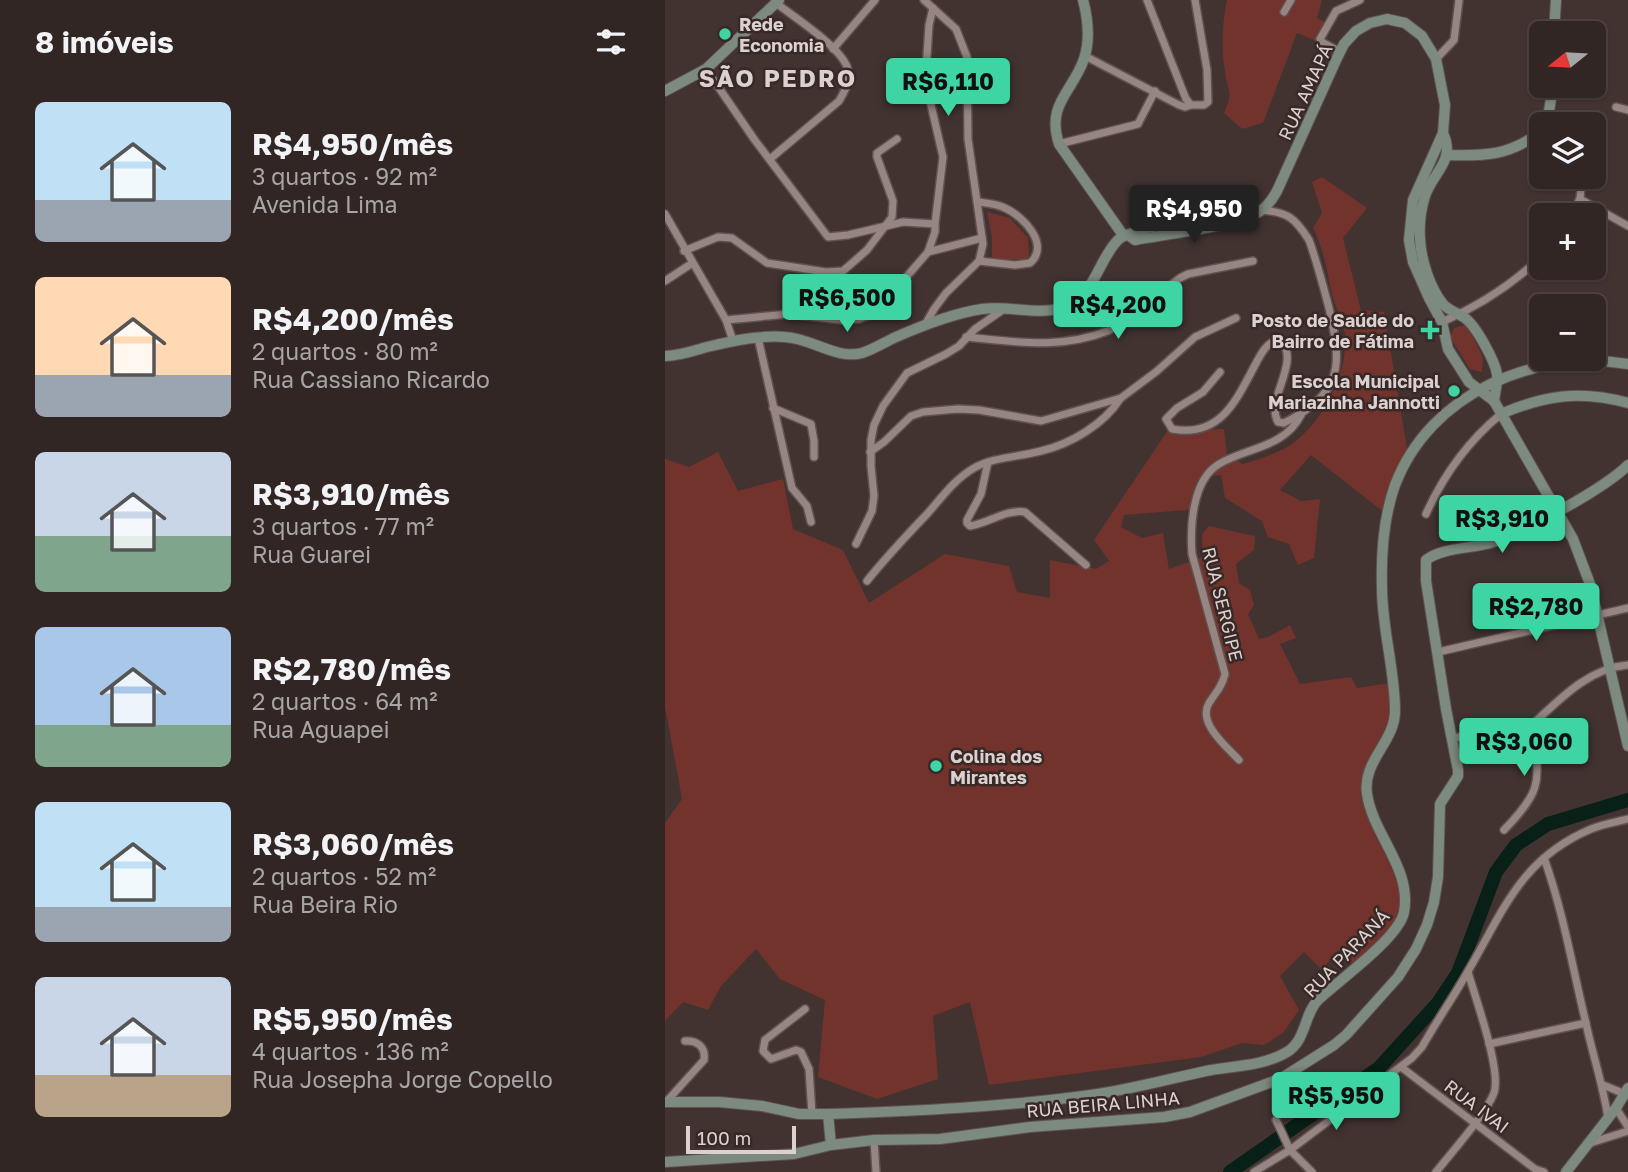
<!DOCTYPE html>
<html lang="pt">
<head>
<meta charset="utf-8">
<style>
  body { margin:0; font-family:"Golos Text",sans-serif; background:#3a2e2d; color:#f1f3f6; height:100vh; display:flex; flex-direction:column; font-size:26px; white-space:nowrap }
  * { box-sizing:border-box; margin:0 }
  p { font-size:23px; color:#a8a5a7 }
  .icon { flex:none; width:38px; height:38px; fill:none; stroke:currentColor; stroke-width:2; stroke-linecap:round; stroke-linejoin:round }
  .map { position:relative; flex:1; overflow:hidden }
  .side { display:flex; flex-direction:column; background:#322625; width:665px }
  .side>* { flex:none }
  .needle { width:46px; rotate:252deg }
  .buttons { position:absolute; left:864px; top:21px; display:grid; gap:14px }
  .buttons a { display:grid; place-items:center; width:77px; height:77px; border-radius:10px; background:#322625; box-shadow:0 2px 5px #0004,0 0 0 2px #4d4342; font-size:35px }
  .scale { position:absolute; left:21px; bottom:18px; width:110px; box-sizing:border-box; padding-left:7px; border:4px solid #dbd1d0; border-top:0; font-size:19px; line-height:24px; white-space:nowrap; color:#dbd1d0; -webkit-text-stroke:5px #382927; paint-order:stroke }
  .price { position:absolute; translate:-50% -60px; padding:0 16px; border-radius:7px; background:#3ed4a3; color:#111; font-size:23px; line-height:46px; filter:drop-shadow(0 2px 4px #0008) }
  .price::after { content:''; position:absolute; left:50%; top:42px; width:21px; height:16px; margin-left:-10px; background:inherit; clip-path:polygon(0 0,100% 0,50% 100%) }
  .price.active { background:#222; color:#fff }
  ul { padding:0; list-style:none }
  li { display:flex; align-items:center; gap:21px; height:175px; padding:0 35px }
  li span { display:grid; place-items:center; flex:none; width:196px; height:140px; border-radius:10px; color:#555 }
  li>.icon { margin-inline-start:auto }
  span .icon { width:84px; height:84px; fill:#fffc; stroke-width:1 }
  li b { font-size:30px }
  h2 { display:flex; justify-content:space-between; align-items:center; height:84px; padding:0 35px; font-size:30px }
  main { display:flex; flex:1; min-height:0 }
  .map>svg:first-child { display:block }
  .green { fill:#71332c }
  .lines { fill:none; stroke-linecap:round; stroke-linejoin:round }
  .river { stroke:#082017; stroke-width:14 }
  .street-casing { stroke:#5e5250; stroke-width:10 }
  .secondary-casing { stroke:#5e5250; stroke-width:12 }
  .street { stroke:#978582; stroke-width:7 }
  .secondary { stroke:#7d8a7f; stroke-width:10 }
  .poi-dot { fill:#3ed4a3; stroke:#382927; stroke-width:2.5 }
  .labels { text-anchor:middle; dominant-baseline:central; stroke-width:5; stroke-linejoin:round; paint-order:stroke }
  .poi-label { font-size:18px; font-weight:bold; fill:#dbd1d0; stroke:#382927; text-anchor:start }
  .street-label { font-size:18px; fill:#dbd1d0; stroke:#382927 }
  .district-label { font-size:24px; font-weight:bold; letter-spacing:2px; fill:#dbd1d0; stroke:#382927 }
</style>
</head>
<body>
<main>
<section class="side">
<h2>8 imóveis<svg class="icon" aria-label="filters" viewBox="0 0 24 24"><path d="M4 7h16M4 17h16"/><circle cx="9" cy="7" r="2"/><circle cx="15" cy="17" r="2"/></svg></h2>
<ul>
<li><span style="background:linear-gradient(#bfe0f5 70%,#9aa5b1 0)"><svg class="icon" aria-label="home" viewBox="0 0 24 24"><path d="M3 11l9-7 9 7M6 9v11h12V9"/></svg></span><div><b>R$4,950/mês</b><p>3 quartos · 92 m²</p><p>Avenida Lima</p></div></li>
<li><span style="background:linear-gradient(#ffd9b3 70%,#9aa5b1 0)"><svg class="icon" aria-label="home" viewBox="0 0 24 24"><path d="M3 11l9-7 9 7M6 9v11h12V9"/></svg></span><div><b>R$4,200/mês</b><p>2 quartos · 80 m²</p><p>Rua Cassiano Ricardo</p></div></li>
<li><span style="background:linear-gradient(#c9d6e8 60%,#7fa58c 0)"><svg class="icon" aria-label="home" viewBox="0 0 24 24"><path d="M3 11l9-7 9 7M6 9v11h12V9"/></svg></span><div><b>R$3,910/mês</b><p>3 quartos · 77 m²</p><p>Rua Guarei</p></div></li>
<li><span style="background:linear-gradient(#a9c7e8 70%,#7fa58c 0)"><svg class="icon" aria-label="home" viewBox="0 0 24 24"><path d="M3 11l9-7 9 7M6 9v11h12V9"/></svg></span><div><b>R$2,780/mês</b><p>2 quartos · 64 m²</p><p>Rua Aguapei</p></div></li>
<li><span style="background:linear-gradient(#bfe0f5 75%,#9aa5b1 0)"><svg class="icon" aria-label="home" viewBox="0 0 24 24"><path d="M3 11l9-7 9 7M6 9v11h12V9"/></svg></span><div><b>R$3,060/mês</b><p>2 quartos · 52 m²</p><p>Rua Beira Rio</p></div></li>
<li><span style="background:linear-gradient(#c9d6e8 70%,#b9a48a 0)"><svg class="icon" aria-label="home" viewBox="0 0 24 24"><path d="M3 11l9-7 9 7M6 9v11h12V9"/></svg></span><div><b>R$5,950/mês</b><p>4 quartos · 136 m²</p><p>Rua Josepha Jorge Copello</p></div></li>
</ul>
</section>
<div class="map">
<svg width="963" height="1172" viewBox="0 0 963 1172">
  <rect width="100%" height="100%" fill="#423331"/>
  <!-- green -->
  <g class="green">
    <path d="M 562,0 L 657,0 L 652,18 L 664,24 L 654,42 L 632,33 L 598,123 L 577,129 L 559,113 C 569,90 563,94 560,72 C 556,48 557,23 562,0 Z"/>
    <path d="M 657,177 L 702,208 L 678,238 L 696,310 L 719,312 L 743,454 L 721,514 L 646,455 L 615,490 L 636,501 L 655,499 L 649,558 L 633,565 L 624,544 L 603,537 L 597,521 L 560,498 L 556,475 L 546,476 L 540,485 L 533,509 L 459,515 L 456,527 L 477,538 L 498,533 L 504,569 L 538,557 L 537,534 L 544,526 L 590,536 L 589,550 L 571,564 L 574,583 L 585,590 L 589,605 L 583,614 L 594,639 L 603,637 L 625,625 L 631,638 L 615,644 L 635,684 L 686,677 L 692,688 L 725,683 L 728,718 L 706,776 L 704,795 L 734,887 L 738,904 L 732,921 L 688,965 L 673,950 L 657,970 L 639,952 L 615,976 L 634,1010 L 618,1033 L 599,1045 L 577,1043 L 536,1057 L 324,1085 L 305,1002 L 268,1016 L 273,1079 L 212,1099 L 153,1077 L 160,1000 L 115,979 L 91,949 L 56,986 L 43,1010 L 18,1002 L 0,1021 L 0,823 L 17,799 L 0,706 L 0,459 L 24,467 L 53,452 L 73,491 L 118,479 L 128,529 L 178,550 L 204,603 L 280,554 L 344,566 L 352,592 L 385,598 L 385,560 L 431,569 L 444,561 L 429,540 L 503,430 L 559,429 L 562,455 L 578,464 C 597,458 616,453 632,440 C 660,417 683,372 680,336 C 679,322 671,308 667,295 C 662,271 659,250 648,228 L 657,213 L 647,182 Z"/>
    <polygon points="322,212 345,218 363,238 364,257 361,259 327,259 327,237"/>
    <polygon points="794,326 802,326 818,357 817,372 805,369 785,337 789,328"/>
  </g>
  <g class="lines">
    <!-- river -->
    <polyline class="river" points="565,1172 714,1068 773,1003 793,973 831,872 851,845 883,824 963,800"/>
    <!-- street casing -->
    <g class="street-casing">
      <g id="street">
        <polyline points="259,0 291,29 302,57 303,139 318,244 314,261 281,293 269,309 260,325"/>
        <polyline points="482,0 521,99 526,105 539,105 543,102 542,70 530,0"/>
        <polyline points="268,8 264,25 261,71 263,92 278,157 270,224"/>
        <polyline points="619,12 626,0"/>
        <polyline points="168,49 210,0"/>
        <polyline points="675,52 657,42 655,39 671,11 695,0"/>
        <polyline points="420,56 514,105 520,107 526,105"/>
        <polyline points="771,59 789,40 794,0"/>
        <polyline points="41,69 89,139 163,237 183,235 238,222 270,224 270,232 263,252 317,238"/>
        <polyline points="951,107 963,110"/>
        <polyline points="394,144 473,124 490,91"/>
        <path d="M 105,159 L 174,101 C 180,91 185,81 183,70 C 179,49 129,17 111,3"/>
        <polyline points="915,199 963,226"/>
        <path d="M 313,202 C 321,203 332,204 340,208 C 358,216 386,245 365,263 L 350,265 L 314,261"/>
        <polyline points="0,214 61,320 68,341"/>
        <polyline points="906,215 915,199 917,177"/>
        <polyline points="19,251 53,237 67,238 102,263 161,272 178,271 202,250 227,217 228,201 212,157 212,153 232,139"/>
        <polyline points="0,281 26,264"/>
        <polyline points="61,320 124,314 176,320 194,319 204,315 217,305 263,252"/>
        <path d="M 777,322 C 816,305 847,285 877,256"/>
        <path d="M 301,337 C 352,342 395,350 445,330 L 515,278 L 523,274 L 588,261"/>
        <polyline points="93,338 127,488 142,506 146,522"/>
        <path d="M 555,372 L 538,392 L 512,408 L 501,419 L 507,429 C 555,438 571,401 590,365 C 596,354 600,345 611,340 L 617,341 C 635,365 600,399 613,422 L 619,423 C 677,393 678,367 664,308 C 658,285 652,262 644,240 C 630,218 623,212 596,210"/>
        <polyline points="108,408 146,424 149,441 149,457"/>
        <polyline points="205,452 219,442 246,416 258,412 293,409 314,410 376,421 456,398 492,371 530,337 571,318"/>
        <path d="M 323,462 L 316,494 L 302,520 L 302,523 L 305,526 C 324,523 341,509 360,512 L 421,565"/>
        <path d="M 761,514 C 779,474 802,442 836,414"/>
        <polyline points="191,544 207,511 209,496 206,466 206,440 209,425 218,406 242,373 281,354 294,346 310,329 339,309"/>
        <path d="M 202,581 C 221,557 242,535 263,513 C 277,497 290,479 309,468 C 329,457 354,457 376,451 C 406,444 439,424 455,399"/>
        <polyline points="773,652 963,608"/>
        <path d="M 868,724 C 895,699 924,668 963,665"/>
        <polyline points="789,738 868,724"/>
        <path d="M 574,760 C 562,747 532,723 544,703 C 551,692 557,687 560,674 L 527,554 C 525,527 527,480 554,464 C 583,447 619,448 636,415"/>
        <path d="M 839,830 C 881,787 873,780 868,724"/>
        <path d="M 879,858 C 898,911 907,965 920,1019 C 927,1053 938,1084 943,1118"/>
        <polyline points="140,1009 100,1040 98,1051 106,1059 131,1050 136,1052 144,1069 147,1114"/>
        <polyline points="824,1044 921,1023"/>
        <polyline points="736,1067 870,1169 879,1172"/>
        <polyline points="938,1085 960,1094"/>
        <path d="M 1,1102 L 39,1060 C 41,1047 32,1040 20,1041"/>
        <polyline points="951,1108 963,1127"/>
        <polyline points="611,1120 625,1150 647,1172"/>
        <polyline points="209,1140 211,1172"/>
        <polyline points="925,1143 963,1131"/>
        <path d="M 589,1172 L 625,1150 L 747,1058 L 757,1047 C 771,1022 788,998 802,973 C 838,912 855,859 926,829 C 938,824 951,822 963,819"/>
        <path d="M 771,1172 C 786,1153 821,1114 829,1093 C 837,1071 810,997 803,972"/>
      </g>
    </g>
    <!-- secondary casing -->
    <g class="secondary-casing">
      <g id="secondary">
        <path d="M 418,0 C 423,19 425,41 419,59 C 407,93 381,104 394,144 L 458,235"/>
        <polyline points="889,33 891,0"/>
        <polyline points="0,91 41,69 114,0"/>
        <polyline points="882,124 888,86"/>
        <path d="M 778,133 C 791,161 768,172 760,196 C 756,209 754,226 755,239 C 756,260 765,288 778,304 C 784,311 793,313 800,318 C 811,326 830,361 832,374 C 833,382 830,392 829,401"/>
        <path d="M 782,155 C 821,156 844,156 877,131"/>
        <path d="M 463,235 L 470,240 C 502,234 567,227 594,212 C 602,207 607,200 612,191 L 672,58 L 679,44 L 691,31 L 705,23 L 722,19 L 740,23 L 757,36 L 771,59 L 780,105 L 778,133 L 748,200 L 744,240 L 748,262 L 764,298 L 777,322 L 783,349 L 804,382 L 829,401 L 908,539 L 925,584 L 963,746"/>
        <path d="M 0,356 C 14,356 28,351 42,347 C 67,341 94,335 120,337 C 146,338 172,360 197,353 C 209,349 220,342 231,337 C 256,326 291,313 317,309 C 345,305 376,317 402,306 C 431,293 433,260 453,240 C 466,227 570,210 592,210"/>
        <path d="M 836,414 C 880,395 916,390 963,403"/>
        <polyline points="0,1102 54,1102 97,1106 134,1114 163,1114 166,1145"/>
        <path d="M 163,1114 C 251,1111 339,1107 426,1095 C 464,1090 503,1079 541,1071 C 566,1066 599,1066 622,1052 C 641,1041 639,1014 653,1000 C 674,980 734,938 739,912 C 747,868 708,835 702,794 C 697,761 730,742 730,711 C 730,670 717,629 717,588 C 716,555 719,516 730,485 C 765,393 870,349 963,364"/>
        <path d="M 0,1162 L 129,1154 L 166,1145 L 209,1140 L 275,1139 L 365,1127 L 499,1117 L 525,1112 L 615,1079 L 669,1045 L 681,1035 L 733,977 L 751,949 L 762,925 L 769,902 L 773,877 L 775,804 L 793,776 L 793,770 L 781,709 L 761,581 L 761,560 C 778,547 808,549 828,542 C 860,532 940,488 963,465"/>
        <polyline points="901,1172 951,1108 963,1088"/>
      </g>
    </g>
    <!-- street -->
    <use href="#street" class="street"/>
    <!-- secondary -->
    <use href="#secondary" class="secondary"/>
  </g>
  <!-- markers -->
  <g class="poi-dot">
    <circle cx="60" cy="34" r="7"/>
    <path d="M761.5 319.5h7v7h7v7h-7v7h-7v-7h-7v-7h7z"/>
    <circle cx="789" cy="391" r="7"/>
    <circle cx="271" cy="766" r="7"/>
  </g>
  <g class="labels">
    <!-- poi labels -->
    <g class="poi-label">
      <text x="74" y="24">Rede<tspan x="74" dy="21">Economia</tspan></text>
      <text x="749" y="320" text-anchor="end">Posto de Saúde do<tspan x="749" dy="21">Bairro de Fátima</tspan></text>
      <text x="775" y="381" text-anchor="end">Escola Municipal<tspan x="775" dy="21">Mariazinha Jannotti</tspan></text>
      <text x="285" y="756">Colina dos<tspan x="285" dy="21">Mirantes</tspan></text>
    </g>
    <!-- street labels -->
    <g class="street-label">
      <text transform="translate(640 92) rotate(-65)">RUA AMAPÁ</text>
      <text transform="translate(558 604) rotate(76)">RUA SERGIPE</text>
      <text transform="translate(681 953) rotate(-46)">RUA PARANÁ</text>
      <text transform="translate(438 1104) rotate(-5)">RUA BEIRA LINHA</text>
      <text transform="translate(812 1106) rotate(37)">RUA IVAI</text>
    </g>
    <!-- district labels -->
    <g class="district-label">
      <text x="113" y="77">SÃO PEDRO</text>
    </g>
  </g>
</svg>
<div class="buttons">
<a><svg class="needle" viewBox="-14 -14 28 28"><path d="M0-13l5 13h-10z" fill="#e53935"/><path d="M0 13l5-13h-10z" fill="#a8a5a7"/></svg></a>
<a><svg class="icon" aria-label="layers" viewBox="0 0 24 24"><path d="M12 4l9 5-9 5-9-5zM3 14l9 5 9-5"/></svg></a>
<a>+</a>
<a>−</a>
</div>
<div class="scale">100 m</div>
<b class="price" style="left:283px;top:118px">R$6,110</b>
<b class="price active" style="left:529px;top:245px">R$4,950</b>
<b class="price" style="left:182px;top:334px">R$6,500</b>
<b class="price" style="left:453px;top:341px">R$4,200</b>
<b class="price" style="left:837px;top:555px">R$3,910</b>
<b class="price" style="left:871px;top:643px">R$2,780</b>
<b class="price" style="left:859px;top:778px">R$3,060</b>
<b class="price" style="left:671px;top:1132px">R$5,950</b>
</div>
</main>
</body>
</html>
